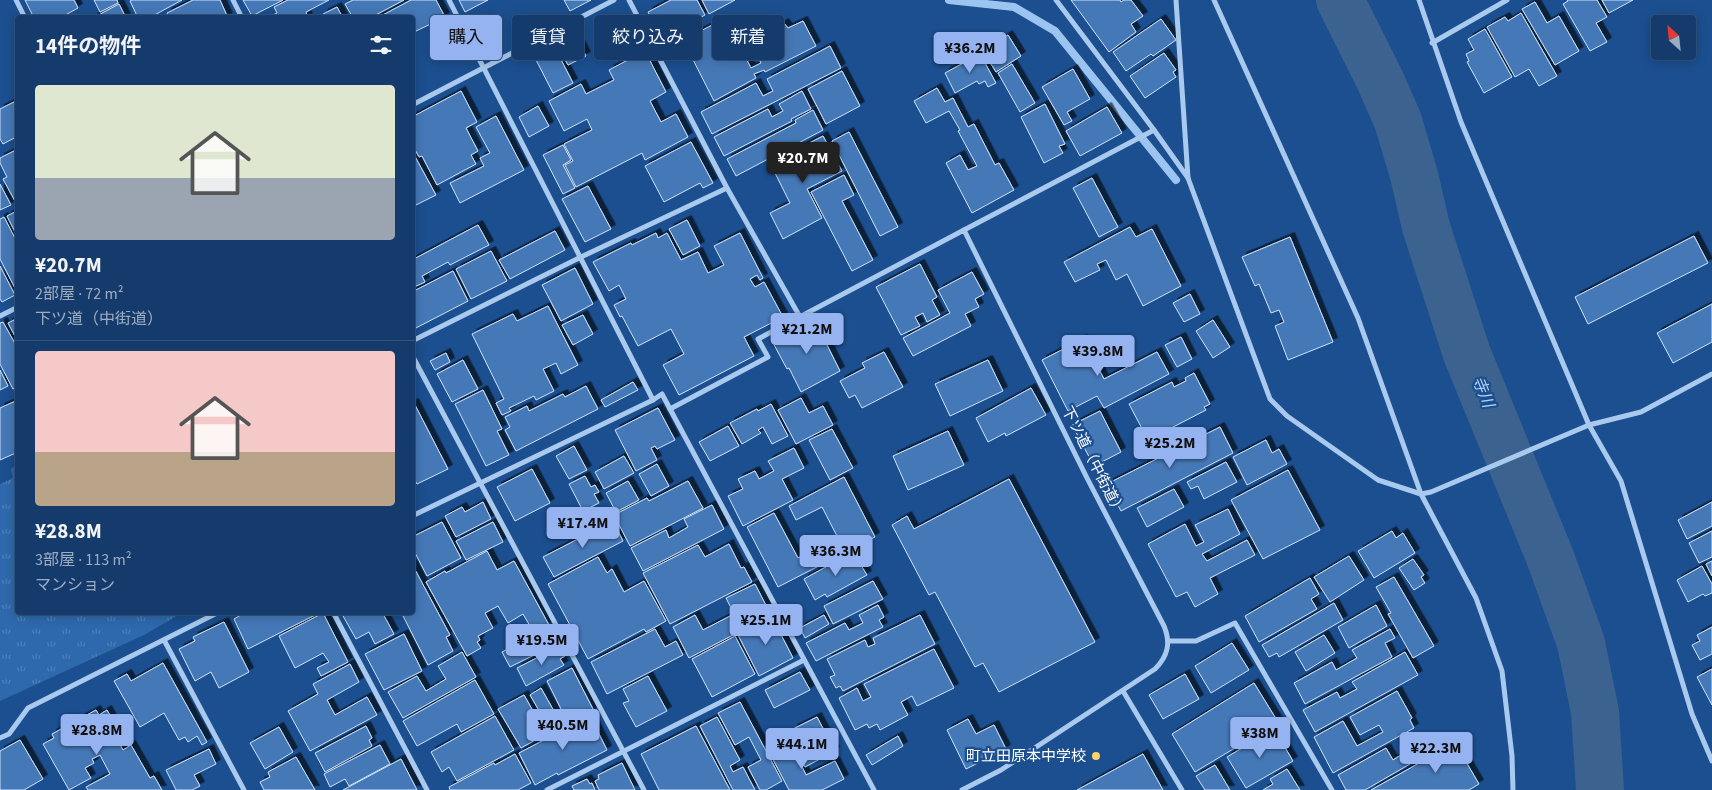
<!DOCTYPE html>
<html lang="ja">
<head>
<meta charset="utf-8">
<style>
  body { margin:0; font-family:"Source Sans 3","Noto Sans JP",sans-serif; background:#214673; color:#f1f3f6; height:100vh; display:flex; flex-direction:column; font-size:19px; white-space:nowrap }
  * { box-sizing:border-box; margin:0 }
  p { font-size:16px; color:#9dadc1 }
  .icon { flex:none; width:28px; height:28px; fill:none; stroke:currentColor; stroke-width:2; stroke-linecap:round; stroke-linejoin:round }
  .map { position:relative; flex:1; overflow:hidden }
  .sheet { position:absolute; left:15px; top:15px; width:400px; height:600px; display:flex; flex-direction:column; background:#143b6b; border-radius:5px; box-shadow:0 2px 12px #0003,0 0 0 1px #33557e }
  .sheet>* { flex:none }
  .guide { position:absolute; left:430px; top:15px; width:475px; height:45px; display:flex; gap:10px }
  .needle { width:32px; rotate:333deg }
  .fabs { position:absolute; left:1651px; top:15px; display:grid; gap:10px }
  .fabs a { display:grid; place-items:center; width:45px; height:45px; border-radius:5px; background:#143b6b; box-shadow:0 2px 12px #0003,0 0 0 1px #33557e; font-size:25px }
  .price { position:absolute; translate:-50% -42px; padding:0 11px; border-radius:5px; background:#95b2f1; color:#111; font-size:16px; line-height:32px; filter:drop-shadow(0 1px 2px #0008) }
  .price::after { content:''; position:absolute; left:50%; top:30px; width:15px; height:11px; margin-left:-8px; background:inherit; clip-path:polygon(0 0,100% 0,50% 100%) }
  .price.active { background:#222; color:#fff }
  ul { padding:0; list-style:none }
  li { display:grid; align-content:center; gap:10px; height:265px; padding:0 20px }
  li+li { border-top:1px solid #33557e }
  li span { display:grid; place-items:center; height:155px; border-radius:5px; color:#555 }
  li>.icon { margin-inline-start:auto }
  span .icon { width:90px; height:90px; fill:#fffc; stroke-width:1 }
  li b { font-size:21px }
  h2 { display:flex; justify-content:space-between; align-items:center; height:60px; padding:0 20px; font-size:21px }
  .chip { padding:0 18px; border-radius:5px; background:#143b6b; box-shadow:0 2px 12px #0003,0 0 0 1px #33557e; font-size:18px; line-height:45px }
  .chip.active { background:#95b2f1; color:#111 }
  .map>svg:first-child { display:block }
  .park { fill:url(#park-tufts) }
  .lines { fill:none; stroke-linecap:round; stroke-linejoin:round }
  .stream { stroke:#9cc4f0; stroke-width:8 }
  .river { stroke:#3c6290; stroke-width:48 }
  .building { fill:#4478b7; stroke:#cfe3fa; filter:url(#shadow) }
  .street { stroke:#a9c9ee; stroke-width:5 }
  .poi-dot { fill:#ffd166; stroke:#1b4f8f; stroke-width:2 }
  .labels { text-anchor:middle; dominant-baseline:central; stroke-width:4.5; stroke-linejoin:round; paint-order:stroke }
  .street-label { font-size:15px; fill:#fff; stroke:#1b4f8f }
  .poi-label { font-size:15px; fill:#fff; stroke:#1b4f8f; text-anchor:end }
  .water-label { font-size:16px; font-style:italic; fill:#b5d3f5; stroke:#1b4f8f }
</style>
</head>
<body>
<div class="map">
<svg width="1712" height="790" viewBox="0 0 1712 790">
  <defs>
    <pattern id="park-tufts" width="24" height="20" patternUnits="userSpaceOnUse" patternTransform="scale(1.25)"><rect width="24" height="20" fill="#2e69ad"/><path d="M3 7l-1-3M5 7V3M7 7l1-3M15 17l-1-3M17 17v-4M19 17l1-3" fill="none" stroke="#4d80b9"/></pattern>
    <filter id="shadow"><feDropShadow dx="4.5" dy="-4.5" stdDeviation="0" flood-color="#0009"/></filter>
  </defs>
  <rect width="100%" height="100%" fill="#1b4f8f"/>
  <!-- park -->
  <polygon class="park" points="17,465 18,612 182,613 144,635 0,701 0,484 13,478 11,469"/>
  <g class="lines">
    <!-- stream -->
    <polyline class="stream" points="949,0 1014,7 1055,31 1176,180"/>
    <!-- river -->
    <polyline class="river" points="1340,0 1380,80 1398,121 1414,175 1426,227 1467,354 1550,557 1581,643 1595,712 1600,790"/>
  </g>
  <!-- building -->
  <g class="building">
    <polygon points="25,0 74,0 78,8 60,18 34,18"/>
    <polygon points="94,0 117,0 118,3 100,12"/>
    <polygon points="132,0 182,0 149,18 138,18 130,1"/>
    <polygon points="193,0 220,0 228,18 169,18 167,13"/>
    <polygon points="243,0 283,0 252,16"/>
    <polygon points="288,0 329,0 306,12 308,18 274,18 273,15 277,13 274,7"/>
    <polygon points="353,0 404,0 370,18 353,18 345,4"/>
    <polygon points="411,0 436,0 445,17 412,33 412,18 377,18"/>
    <polygon points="459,0 488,0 465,12"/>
    <polygon points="564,0 591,0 570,11"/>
    <polygon points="671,0 697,0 705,15 662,38 648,12"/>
    <polygon points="702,0 735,0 709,14"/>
    <polygon points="1071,0 1120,0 1121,2 1124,0 1131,0 1143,16 1131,24 1136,32 1109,52"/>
    <polygon points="1567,0 1597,0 1607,17 1596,23 1607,42 1590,51 1563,4 1568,1"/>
    <polygon points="1602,0 1633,0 1609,13"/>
    <polygon points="1535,2 1547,23 1559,16 1579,51 1555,65 1522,9"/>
    <polygon points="119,4 126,18 93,18"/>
    <polygon points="337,7 343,18 324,18 323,14"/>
    <polygon points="1521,13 1557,76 1539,86 1529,69 1515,77 1487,27 1505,17 1508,21"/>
    <polygon points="1161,19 1176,40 1153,56 1151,54 1126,71 1113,52"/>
    <polygon points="722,20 725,25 728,24 751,68 761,63 753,46 768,38 766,33 784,23 788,28 803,21 816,46 765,72 764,70 754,74 756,78 714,101 683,40"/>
    <polygon points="1485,29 1512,77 1484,93 1467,62 1469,61 1466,54 1474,50 1468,39"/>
    <polygon points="574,33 586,56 568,65 556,43"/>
    <polygon points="1008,35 1021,56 996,72 983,51"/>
    <polygon points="553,44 573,83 553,93 533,54"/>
    <polygon points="830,46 841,68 712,134 701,112 756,83 763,96 773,91 767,79"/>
    <polygon points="645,51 666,92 650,101 661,122 676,114 688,137 645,160 642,153 576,187 565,165 573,161 564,144 592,130 587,119 564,131 549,101 581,84 586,94 614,80 609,70"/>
    <polygon points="1164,53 1176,70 1173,72 1176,77 1145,98 1130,76"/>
    <polygon points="980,54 996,83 988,87 985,81 979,84 977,81 955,93 945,73"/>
    <polygon points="1012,64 1035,103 1020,112 998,73"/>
    <polygon points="1073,69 1090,99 1067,112 1072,121 1064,125 1042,87"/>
    <polygon points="842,71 860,106 826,124 808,89"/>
    <polygon points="937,88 945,102 953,98 968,127 974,124 995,165 999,163 1014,190 972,213 946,163 960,155 968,170 977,166 958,131 960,130 949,111 926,123 914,101"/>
    <polygon points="461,91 477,122 466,128 478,151 471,155 476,164 437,185 422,156 419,157 412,144 412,117"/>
    <polygon points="802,91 811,109 791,119 792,121 724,156 714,137 768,109 772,117 783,111 779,104"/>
    <polygon points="18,100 18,136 3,144 0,139 0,109"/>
    <polygon points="1045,104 1065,144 1059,146 1063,153 1044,163 1021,117"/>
    <polygon points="538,106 549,126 529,137 519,117"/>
    <polygon points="1107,107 1122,133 1080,156 1066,131"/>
    <polygon points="813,110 823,130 736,176 727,159 796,123 795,120"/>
    <polygon points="496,116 524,170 460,203 450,183 484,166 480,158 490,153 476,127"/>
    <polygon points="849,132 898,227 880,236 832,141"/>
    <polygon points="823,136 842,171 807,189 822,218 783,239 770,213 790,203 774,171 778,169 774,161"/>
    <polygon points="691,142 713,183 703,188 700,183 664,202 645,166"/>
    <polygon points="563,145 571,160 563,165 575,188 563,194 543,155"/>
    <polygon points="18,149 18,202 16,203 3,179 7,177 0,163 0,158"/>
    <polygon points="412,151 436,195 412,207"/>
    <polygon points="844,175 854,195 842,201 873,260 852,271 811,192"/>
    <polygon points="1092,178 1118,227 1099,237 1073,188"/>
    <polygon points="0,184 11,205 0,210"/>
    <polygon points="588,186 611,229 585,242 562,199"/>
    <polygon points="17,211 18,213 18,238 7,216"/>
    <polygon points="4,217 18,244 18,294 0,259 0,219"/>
    <polygon points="687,220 700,246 683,255 669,229"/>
    <polygon points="478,225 489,245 450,265 448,262 422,276 425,282 412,288 412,260"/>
    <polygon points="1130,227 1136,237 1152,229 1181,286 1143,306 1127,274 1116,280 1106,260 1097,264 1100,270 1075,282 1064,262"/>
    <polygon points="555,231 565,250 510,279 499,260"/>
    <polygon points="656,233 658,238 667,233 681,260 698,252 708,273 724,265 714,246 740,233 763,278 760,280 757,275 750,279 755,287 764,282 783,317 744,337 754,356 679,395 663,365 684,354 671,329 638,346 622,316 620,317 614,305 626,299 619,285 609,291 593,262 631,243 632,245"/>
    <polygon points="1694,236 1708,263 1588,324 1575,297"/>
    <polygon points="1290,237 1333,342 1288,360 1275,326 1284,322 1279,310 1271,313 1259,284 1255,286 1242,257"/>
    <polygon points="491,251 507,281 471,299 456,269"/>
    <polygon points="920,264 937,297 932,300 940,315 927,322 923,313 915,317 920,326 901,335 876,287"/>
    <polygon points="0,266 15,295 2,302 0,299"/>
    <polygon points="575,268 593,304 561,321 542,285"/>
    <polygon points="453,271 468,301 414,329 412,327 412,292"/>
    <polygon points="972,272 984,294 975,299 979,307 965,314 971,326 913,356 903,338 950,313 938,290"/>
    <polygon points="1190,294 1200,314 1184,322 1173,303"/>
    <polygon points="1712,304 1712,342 1673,363 1657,333"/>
    <polygon points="548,306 578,365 561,374 556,363 543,369 554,391 536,400 534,396 509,408 511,411 502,415 496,403 504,399 472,334 513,314 517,321"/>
    <polygon points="583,315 593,334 573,345 562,325"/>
    <polygon points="18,318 18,342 8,323"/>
    <polygon points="814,319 840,371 801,392 789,368 787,369 772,341"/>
    <polygon points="1213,320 1230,347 1213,358 1196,331"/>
    <polygon points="3,322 18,349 18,387 13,389 0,364 0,323"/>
    <polygon points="1181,337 1192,359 1177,367 1165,345"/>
    <polygon points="1083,339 1104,379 1157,352 1169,374 1104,408 1097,396 1068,411 1042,360"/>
    <polygon points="884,352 903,387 862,408 855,395 849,398 840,381 865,368 862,363"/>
    <polygon points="446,353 450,362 435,370 430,361"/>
    <polygon points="463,360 478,389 452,402 437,374"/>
    <polygon points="988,360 1003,391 950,416 935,384"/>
    <polygon points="0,370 8,386 0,390"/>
    <polygon points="1194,373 1210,404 1204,407 1206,410 1148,440 1129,404 1172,382 1174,387 1186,381 1185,378"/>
    <polygon points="633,382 638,390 605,407 601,400"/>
    <polygon points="586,386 598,409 516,451 505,430 510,427 505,417 527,406 529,411 563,394 565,397"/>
    <polygon points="1031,388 1046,415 1006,436 1005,433 988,442 976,418"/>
    <polygon points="483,390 502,429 497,431 509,455 486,466 455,404"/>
    <polygon points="801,398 809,413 823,406 833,425 796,444 778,410"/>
    <polygon points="18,400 18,452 0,460 0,408"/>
    <polygon points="414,403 448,469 417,484 412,475 412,404"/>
    <polygon points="771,404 788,436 772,444 763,427 758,430 761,433 742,444 730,423 757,409 758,411"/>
    <polygon points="658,408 675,440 657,449 655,446 651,448 657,460 636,471 615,430"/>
    <polygon points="1100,411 1121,452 1094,466 1072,425"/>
    <polygon points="728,426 739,446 710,461 699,442"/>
    <polygon points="1220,427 1233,453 1121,511 1107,484"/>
    <polygon points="832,429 853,468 830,480 809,440"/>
    <polygon points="948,431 964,465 908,490 893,456"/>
    <polygon points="1266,440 1272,453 1279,449 1287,464 1247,485 1233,457"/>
    <polygon points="574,446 587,470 569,479 556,456"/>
    <polygon points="794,448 804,468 782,479 793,500 743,526 728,496 743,489 738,479 755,471 759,479 774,471 768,461"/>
    <polygon points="624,456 634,473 604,489 595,472"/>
    <polygon points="1226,462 1237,482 1204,499 1198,486 1191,489 1187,482"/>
    <polygon points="657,464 669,486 651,496 639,474"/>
    <polygon points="532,469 550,503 515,521 497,487"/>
    <polygon points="1288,470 1320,530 1263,559 1231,500"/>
    <polygon points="585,476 591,487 595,485 599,492 594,494 599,503 583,511 569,484"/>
    <polygon points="844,477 875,537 778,587 747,527 774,513 798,558 838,538 822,507 796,520 789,506"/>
    <polygon points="1009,479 1095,642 999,692 983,663 975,667 935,592 929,595 892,525 907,516 914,529"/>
    <polygon points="628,481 639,500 616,512 606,493"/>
    <polygon points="688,481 703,508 630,546 614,515 647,498 649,501"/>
    <polygon points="1174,489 1184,507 1147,527 1137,508"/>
    <polygon points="483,502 491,519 456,537 445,516 462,507 465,512"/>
    <polygon points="1712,502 1712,526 1687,539 1678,520"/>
    <polygon points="712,505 724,529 643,571 631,548 666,530 669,538 688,527 684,519"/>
    <polygon points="1228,509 1240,534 1202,554 1207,561 1247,540 1255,555 1210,578 1218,594 1195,607 1187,592 1176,597 1148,544 1185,524 1196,546 1204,542 1195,525"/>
    <polygon points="613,521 623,541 554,577 543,557"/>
    <polygon points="442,522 461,558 427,576 412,547 412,537"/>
    <polygon points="493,522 503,542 466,560 456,541"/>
    <polygon points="1392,531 1396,538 1403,533 1415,553 1374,578 1358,551"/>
    <polygon points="1712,531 1712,557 1699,563 1689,543"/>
    <polygon points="729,544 741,568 744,567 752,582 670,624 643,573 698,545 705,557"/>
    <polygon points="487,551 497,570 514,561 549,625 534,633 523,614 508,623 498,606 485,613 493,628 478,636 480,640 477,642 481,648 467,656 426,582 445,571 446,573"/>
    <polygon points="853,552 867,575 827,597 825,594 815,600 804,579"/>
    <polygon points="1349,556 1364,580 1330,602 1314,577"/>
    <polygon points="598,557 607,573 612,569 624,592 644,581 666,621 646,632 644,629 588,659 548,584"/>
    <polygon points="1413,559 1424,575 1421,577 1425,583 1414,590 1399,568"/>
    <polygon points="1712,561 1712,576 1706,564"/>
    <polygon points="412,564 450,635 446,637 453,651 428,665 401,612 412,612"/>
    <polygon points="1702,566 1712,584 1712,593 1705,596 1703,594 1688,602 1677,580"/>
    <polygon points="1394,577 1434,646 1413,658 1388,614 1391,613 1376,587"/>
    <polygon points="1310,578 1319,594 1311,599 1317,609 1259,642 1245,616"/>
    <polygon points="873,581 883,599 833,624 824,606"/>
    <polygon points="755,584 771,615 689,658 673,627 695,615 703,630 734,614 726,598"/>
    <polygon points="1334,603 1343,620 1279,657 1277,653 1269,657 1262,645"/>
    <polygon points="878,605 884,617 879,620 883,627 816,661 806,643 845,623 849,630 863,623 859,615"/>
    <polygon points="1376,605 1387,626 1349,648 1338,627"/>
    <polygon points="246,612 321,612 248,649 234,619"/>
    <polygon points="350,612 382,612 394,634 375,644 369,632 356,639 343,616"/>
    <polygon points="323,613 348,662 321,676 317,668 329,662 323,653 295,668 279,636"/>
    <polygon points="824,615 829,624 805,638 800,628"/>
    <polygon points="920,615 935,644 843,691 840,686 836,688 830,677 835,675 827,659 865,640 868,647 875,644 873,638"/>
    <polygon points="772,617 793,658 759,676 738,635"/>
    <polygon points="224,622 249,672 219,688 211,672 195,681 179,649 195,641 193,637"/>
    <polygon points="550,627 558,643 510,667 502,652"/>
    <polygon points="1712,627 1712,654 1700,660 1692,645 1700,641 1697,635"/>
    <polygon points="655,629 665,647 676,641 683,655 607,694 591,662"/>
    <polygon points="1390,629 1395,638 1385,643 1392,657 1305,704 1294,683 1332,662 1336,670 1357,658 1352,650"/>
    <polygon points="404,634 422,671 384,690 365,654"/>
    <polygon points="1324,635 1335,653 1306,671 1295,652"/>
    <polygon points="735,636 755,674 712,697 692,659"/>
    <polygon points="1232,643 1249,670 1211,693 1195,666"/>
    <polygon points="560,646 565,656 560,659 564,665 526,686 517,668"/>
    <polygon points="934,649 954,688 917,706 912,696 901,702 908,715 880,730 877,724 869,728 867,724 855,730 839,698 857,688 863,701 871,697 864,684"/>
    <polygon points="462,652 476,677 403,718 388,692 417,676 426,691 446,679 438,666"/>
    <polygon points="1405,652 1418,675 1315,732 1303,710 1337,692 1340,698 1357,689 1352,682"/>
    <polygon points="163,663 207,742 202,745 197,736 188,742 185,737 179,740 164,713 140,727 114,681 127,674 131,681"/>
    <polygon points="350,664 359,682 327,700 335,715 367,697 377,715 310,751 288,711 318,694 313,684"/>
    <polygon points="572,668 594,711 568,723 547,681"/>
    <polygon points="1712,669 1712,705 1697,677"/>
    <polygon points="800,672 810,690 774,708 765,690"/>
    <polygon points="1185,674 1199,699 1163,719 1149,695"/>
    <polygon points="648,676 667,711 636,727 623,703 629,701 623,689"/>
    <polygon points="475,680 494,714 461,732 457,724 417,746 403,721"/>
    <polygon points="1254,683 1278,722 1195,772 1172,734"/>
    <polygon points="541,688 559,720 548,726 530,695"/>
    <polygon points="1397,691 1412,718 1410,720 1414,728 1333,773 1314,737 1343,721 1357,746 1383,732 1379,725 1360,735 1350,717"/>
    <polygon points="524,695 546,734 521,748 498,709"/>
    <polygon points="740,702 782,781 766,790 760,790 748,767 761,760 749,737 735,745 718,713"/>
    <polygon points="96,710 99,715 107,710 117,728 112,731 123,750 131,745 150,778 154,776 162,790 88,790 86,787 110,774 100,755 92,759 94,763 85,768 91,778 69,790 43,744 54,738 52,734"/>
    <polygon points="495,716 514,750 457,781 449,767 442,772 431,752"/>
    <polygon points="590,716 607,750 558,775 557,773 535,785 519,753"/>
    <polygon points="717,717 740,760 730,766 733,772 743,767 755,790 733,790 700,726"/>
    <polygon points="817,717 835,751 805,767 793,745 799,742 793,729"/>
    <polygon points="968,719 976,734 994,725 1006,749 966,769 947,730"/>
    <polygon points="366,726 372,738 369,740 372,746 325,772 315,753"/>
    <polygon points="696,726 730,790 659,790 641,754"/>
    <polygon points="279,727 293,752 265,769 250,743"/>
    <polygon points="1274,729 1293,761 1246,788 1227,757"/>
    <polygon points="898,736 903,746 872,765 866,755"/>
    <polygon points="784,737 795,759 798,758 806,775 835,761 844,779 822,790 789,790 766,746"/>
    <polygon points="20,740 43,779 24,790 0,790 0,751"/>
    <polygon points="1455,743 1479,784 1469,790 1371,790"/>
    <polygon points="380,745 390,764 349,786 345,779 330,787 324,774"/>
    <polygon points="1386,748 1393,760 1404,753 1410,764 1365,790 1346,790 1338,775"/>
    <polygon points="209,749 216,764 194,775 200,786 192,790 176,790 166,770"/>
    <polygon points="515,754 531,783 518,790 450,790 449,787 494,763 495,765"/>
    <polygon points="1143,754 1163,790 1077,790"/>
    <polygon points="296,757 315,790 264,790 260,782 270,777 268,772"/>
    <polygon points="401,759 417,790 343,790"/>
    <polygon points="622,763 635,790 599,790 595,781 599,779 598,775"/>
    <polygon points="1215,765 1230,790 1205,790 1196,776"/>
    <polygon points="1287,769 1300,790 1263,790 1273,784 1270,779"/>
    <polygon points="587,779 590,784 592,783 595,790 574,790 572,786"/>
  </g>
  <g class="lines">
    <!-- street -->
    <g class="street">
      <polyline points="16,0 25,18"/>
      <polyline points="233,0 242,18"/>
      <polyline points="449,0 653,400 662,394 874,790"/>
      <polyline points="629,0 727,188 800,317"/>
      <polyline points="1056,0 1154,130 1188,178"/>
      <polyline points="1176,0 1188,178 1270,399 1287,416 1378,480 1421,494 1431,492 1589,425 1641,412 1712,374"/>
      <polyline points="1214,0 1358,318 1421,494 1476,598 1502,671 1512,756 1513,790"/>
      <polyline points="1419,0 1461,122 1589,425 1621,481 1692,714 1712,761"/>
      <polyline points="1432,43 1507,0"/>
      <polyline points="412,105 614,0"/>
      <polyline points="964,230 1154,130"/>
      <polyline points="0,316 18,307"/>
      <polyline points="412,341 581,257 727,188"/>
      <polyline points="412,355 644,790"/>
      <path d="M 670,409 L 768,357 L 758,339 L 964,230 L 1087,478 L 1164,626 C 1171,643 1168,656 1155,669 L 1001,770 L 962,790"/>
      <polyline points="412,516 653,400"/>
      <polyline points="333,612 427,790"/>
      <polyline points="164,640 244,790"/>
      <polyline points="1169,641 1196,641 1235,623 1332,790"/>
      <polyline points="1123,691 1182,790"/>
      <polyline points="0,738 9,734 28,708 219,612"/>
      <polyline points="547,790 804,660"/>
    </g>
  </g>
  <!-- markers -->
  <circle class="poi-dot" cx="1096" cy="756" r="5"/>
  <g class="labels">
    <!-- street labels -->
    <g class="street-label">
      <text transform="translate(1093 461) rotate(63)">下ツ道（中街道）</text>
    </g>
    <!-- poi labels -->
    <g class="poi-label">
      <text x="1086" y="756">町立田原本中学校</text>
    </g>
    <!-- water labels -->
    <g class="water-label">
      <text transform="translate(1483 392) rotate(68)">寺川</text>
    </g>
  </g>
</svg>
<div class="fabs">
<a><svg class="needle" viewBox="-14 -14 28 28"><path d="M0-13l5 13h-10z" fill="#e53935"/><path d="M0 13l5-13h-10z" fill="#9dadc1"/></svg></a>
</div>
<b class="price" style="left:970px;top:74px">¥36.2M</b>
<b class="price active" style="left:803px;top:184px">¥20.7M</b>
<b class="price" style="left:807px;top:355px">¥21.2M</b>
<b class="price" style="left:1098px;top:377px">¥39.8M</b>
<b class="price" style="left:1170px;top:469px">¥25.2M</b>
<b class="price" style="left:583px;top:549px">¥17.4M</b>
<b class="price" style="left:836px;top:577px">¥36.3M</b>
<b class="price" style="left:766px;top:646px">¥25.1M</b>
<b class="price" style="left:542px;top:666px">¥19.5M</b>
<b class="price" style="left:563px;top:751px">¥40.5M</b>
<b class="price" style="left:97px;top:756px">¥28.8M</b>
<b class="price" style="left:1260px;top:759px">¥38M</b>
<b class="price" style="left:802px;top:770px">¥44.1M</b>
<b class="price" style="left:1436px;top:774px">¥22.3M</b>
<div class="guide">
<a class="chip active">購入</a>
<a class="chip">賃貸</a>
<a class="chip">絞り込み</a>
<a class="chip">新着</a>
</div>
<section class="sheet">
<h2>14件の物件<svg class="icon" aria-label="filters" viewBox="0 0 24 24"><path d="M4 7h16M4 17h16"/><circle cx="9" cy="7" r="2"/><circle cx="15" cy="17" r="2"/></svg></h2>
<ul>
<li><span style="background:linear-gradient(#dfe7d0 60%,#9aa5b1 0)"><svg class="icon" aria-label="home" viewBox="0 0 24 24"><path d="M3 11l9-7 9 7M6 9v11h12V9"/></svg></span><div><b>¥20.7M</b><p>2部屋 · 72 m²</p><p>下ツ道（中街道）</p></div></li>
<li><span style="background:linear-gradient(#f6c9c9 65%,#b9a48a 0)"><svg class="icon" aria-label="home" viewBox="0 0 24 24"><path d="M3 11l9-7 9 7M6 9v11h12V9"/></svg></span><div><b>¥28.8M</b><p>3部屋 · 113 m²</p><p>マンション</p></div></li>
</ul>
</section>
</div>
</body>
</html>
